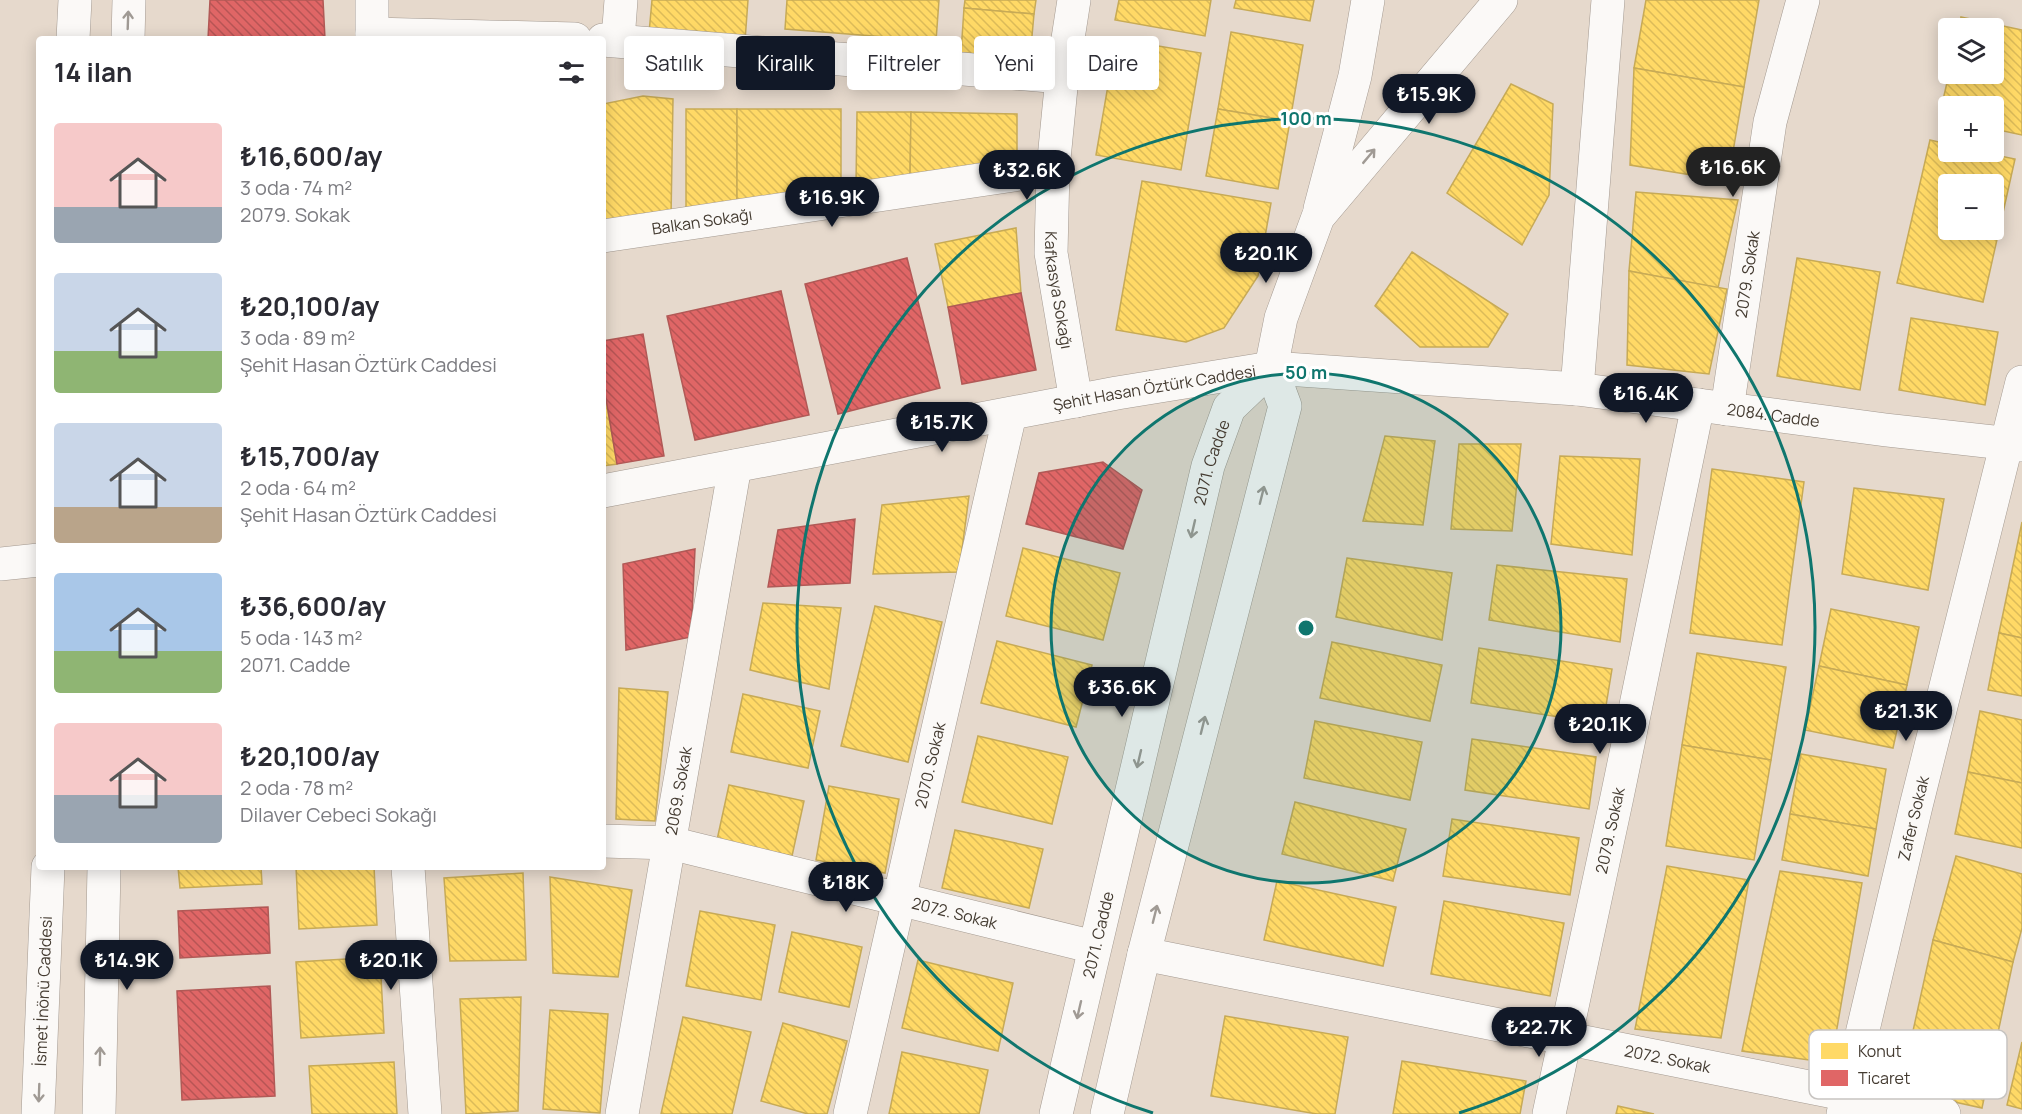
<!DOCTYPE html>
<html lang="tr">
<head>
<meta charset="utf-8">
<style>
  body { margin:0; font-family:Manrope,sans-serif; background:#f7f7f7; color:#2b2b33; height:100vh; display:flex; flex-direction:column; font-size:22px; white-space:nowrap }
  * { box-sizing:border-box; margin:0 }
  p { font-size:20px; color:#7c7c81 }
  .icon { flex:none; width:33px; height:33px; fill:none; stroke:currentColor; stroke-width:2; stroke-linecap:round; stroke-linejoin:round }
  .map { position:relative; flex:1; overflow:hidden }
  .side { position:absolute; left:36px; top:36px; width:570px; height:834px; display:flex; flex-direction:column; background:#fff; border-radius:6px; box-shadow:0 3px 15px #0003 }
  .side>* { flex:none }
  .top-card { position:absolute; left:624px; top:36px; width:570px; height:54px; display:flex; gap:12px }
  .tools { position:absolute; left:1938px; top:18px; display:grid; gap:12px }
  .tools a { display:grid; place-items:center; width:66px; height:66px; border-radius:6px; background:#fff; box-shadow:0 3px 15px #0003; font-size:30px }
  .price { position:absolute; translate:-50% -51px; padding:0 14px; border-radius:21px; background:#111827; color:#fff; font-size:20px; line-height:39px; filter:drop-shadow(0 2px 3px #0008) }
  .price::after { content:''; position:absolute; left:50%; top:36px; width:18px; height:14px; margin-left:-9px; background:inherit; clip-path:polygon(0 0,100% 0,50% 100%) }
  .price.selected { background:#222; color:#fff }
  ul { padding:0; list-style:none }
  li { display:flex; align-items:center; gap:18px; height:150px; padding:0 18px }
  li span { display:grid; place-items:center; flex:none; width:168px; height:120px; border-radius:6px; color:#555 }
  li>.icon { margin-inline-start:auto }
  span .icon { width:72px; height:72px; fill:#fffc; stroke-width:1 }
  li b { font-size:26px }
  h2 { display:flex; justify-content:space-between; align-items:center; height:72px; padding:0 18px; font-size:26px }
  .pill { padding:0 21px; border-radius:6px; background:#fff; box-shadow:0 3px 15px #0003; font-size:21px; line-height:54px }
  .pill.selected { background:#111827; color:#fff }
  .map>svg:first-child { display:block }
  .homes { fill:url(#homes-back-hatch); stroke:#c7aa56; stroke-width:1.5; fill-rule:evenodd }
  .shops { fill:url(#shops-back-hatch); stroke:#b15956; stroke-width:1.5 }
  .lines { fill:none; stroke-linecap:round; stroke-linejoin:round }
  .minor-casing { stroke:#a39990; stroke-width:34 }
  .major-casing { stroke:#a39990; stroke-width:34 }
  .minor { stroke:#fbf9f7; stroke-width:33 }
  .major { stroke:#fbf9f7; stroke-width:33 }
  .oneway { stroke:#a09a94 }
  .ring { fill:none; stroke:#0f766e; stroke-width:3 }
  .labels { text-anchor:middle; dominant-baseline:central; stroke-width:6; stroke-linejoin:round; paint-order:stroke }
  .street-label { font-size:16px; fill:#443b31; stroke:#fff }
  .key { fill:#fff; stroke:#c7c4c1; stroke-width:1.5 }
  .key-label { font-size:16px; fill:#443b31 }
  .centre { fill:#0f766e; stroke:#fff; stroke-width:3 }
  .ring-label { font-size:18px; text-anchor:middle; font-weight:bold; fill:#0f766e; stroke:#fff; stroke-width:6; stroke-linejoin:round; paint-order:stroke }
</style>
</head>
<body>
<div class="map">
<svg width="2022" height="1114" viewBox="0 0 2022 1114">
  <defs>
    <pattern id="homes-back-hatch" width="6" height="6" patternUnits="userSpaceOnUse" patternTransform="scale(1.5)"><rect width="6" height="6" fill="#ffd966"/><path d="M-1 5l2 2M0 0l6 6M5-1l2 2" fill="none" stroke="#dcbb59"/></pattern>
    <pattern id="shops-back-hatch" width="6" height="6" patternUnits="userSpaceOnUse" patternTransform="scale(1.5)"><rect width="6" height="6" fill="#e06666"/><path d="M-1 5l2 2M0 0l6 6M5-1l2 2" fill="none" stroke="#b75555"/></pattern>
  </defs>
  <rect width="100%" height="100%" fill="#e6d9cc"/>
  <!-- homes -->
  <g class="homes">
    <polygon points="652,0 748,0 745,41 649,33"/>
    <polygon points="787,0 939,0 936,41 785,29"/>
    <polygon points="965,0 1036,0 1034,14 964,8"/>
    <polygon points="1119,0 1211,0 1205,36 1115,20"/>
    <polygon points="1236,0 1314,0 1310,21 1234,8"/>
    <polygon points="1646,0 1759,0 1744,87 1634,68"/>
    <polygon points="964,8 1034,14 1030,58 961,53"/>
    <polygon points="1961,17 2022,30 2022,135 1994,129 1994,106 1948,106 1948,119 1939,117 1949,74 1994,74 1994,28 1959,28"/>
    <polygon points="1231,32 1303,45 1290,121 1218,109"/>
    <polygon points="1116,39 1201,53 1181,170 1096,155"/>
    <polygon points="1634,68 1744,87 1728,181 1630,165"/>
    <polygon points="1511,84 1553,104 1549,195 1522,245 1447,193"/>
    <polygon points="643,96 673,99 671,218 603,224 603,104"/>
    <rect x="686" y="109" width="51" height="98"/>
    <polygon points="737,109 841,109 841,194 737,207"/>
    <polygon points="1218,109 1290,121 1278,189 1206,176"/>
    <polygon points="857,112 911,112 910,185 856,185"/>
    <polygon points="911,112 1017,114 1017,163 910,178"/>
    <path d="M 1930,140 L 1948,144 L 1948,152 L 1981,152 L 2015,159 L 1983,302 L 1897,283 ZM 1948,184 L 1994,184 L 1994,230 L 1948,230 Z"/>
    <polygon points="1142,181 1271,203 1258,276 1224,328 1186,342 1116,330"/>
    <polygon points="1636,192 1738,200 1718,288 1629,271"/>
    <polygon points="1016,228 1021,293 948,307 935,244"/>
    <polygon points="1412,252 1508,314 1488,347 1420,347 1375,306"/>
    <polygon points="1797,258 1880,272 1860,390 1777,376"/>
    <polygon points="1629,271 1727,289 1709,374 1627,365"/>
    <polygon points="1911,318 1998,332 1985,405 1899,390"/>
    <polygon points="603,381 617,464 603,466"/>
    <polygon points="1385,436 1435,441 1423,525 1363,521"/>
    <polygon points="1459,444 1521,444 1512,531 1451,529"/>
    <polygon points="1560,456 1640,459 1632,555 1551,544"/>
    <polygon points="1712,469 1804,482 1782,645 1690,633"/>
    <polygon points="1854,488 1944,499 1928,590 1842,574"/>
    <polygon points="969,496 959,572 873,574 882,505"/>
    <polygon points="2022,522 2022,638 1999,633"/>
    <polygon points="1023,548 1120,573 1103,640 1006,616"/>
    <polygon points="1347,558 1452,573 1442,640 1336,617"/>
    <polygon points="1497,565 1627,579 1620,642 1489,620"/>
    <polygon points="763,603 841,608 829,689 750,670"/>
    <polygon points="875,606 942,622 908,762 841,746"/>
    <polygon points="1831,609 1919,627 1907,685 1819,666"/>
    <polygon points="1999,633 2022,638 2022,696 1988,690"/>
    <polygon points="997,641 1092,665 1076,727 981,703"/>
    <polygon points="1332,642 1442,665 1430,721 1320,698"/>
    <polygon points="1479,648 1612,669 1603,724 1471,703"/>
    <polygon points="1697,653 1786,667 1771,760 1682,745"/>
    <polygon points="1819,666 1907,685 1893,748 1805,730"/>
    <polygon points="619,688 668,692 655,821 616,819"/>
    <polygon points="743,694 820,711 808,768 731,752"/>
    <polygon points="1980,711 2022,720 2022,783 1968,772"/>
    <polygon points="1315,721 1422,742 1410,800 1304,778"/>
    <polygon points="978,736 1068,757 1052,824 962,802"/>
    <polygon points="1472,739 1596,757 1589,809 1465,790"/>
    <polygon points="1682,745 1771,760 1754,860 1666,846"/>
    <polygon points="1801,754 1886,769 1876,829 1790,814"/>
    <polygon points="1968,772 2022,783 2022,848 1955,834"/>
    <polygon points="729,785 804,801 792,856 717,840"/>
    <polygon points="829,786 899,799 885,873 816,860"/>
    <polygon points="1295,802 1406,829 1393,881 1282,854"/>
    <polygon points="1790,814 1876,829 1868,876 1782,860"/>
    <polygon points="1452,819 1579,838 1570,895 1443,876"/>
    <polygon points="955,830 1043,849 1029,908 942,888"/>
    <polygon points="1956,856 2022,874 2022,928 2013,962 1933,940"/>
    <polygon points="1667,866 1749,880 1721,1038 1635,1029"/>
    <polygon points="178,867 261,867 262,884 180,888"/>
    <polygon points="296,867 374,867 377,925 299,929"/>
    <polygon points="1780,871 1862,883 1831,1063 1742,1051"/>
    <polygon points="523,873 526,960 450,961 444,878"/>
    <polygon points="550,877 632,890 618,977 553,973"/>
    <polygon points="1277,881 1396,907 1383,966 1264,940"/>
    <polygon points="1444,901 1564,923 1550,996 1431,974"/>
    <polygon points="700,911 775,925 761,1000 686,986"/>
    <polygon points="792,932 862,947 849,1007 779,992"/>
    <polygon points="1933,940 2013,962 1982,1108 1900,1090"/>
    <polygon points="380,957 384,1033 301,1038 296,962"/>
    <polygon points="918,960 1013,983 998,1051 902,1028"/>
    <polygon points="521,997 518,1111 466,1114 460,999"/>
    <polygon points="550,1010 608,1014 600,1113 543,1109"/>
    <polygon points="1225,1016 1348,1037 1335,1114 1317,1114 1211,1096"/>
    <polygon points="683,1017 751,1032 732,1114 661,1114"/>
    <polygon points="783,1023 847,1041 827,1114 808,1114 761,1101"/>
    <polygon points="2022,1042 2022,1109 2007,1105"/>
    <polygon points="902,1052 988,1070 979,1114 889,1114"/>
    <polygon points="1402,1061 1526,1081 1520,1114 1393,1114"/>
    <polygon points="394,1062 397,1114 312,1114 309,1066"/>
    <polygon points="1618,1106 1654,1114 1616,1114"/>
  </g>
  <!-- shops -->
  <g class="shops">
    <polygon points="210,0 323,0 325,39 208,39"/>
    <polygon points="907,258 940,388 838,414 805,284"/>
    <polygon points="781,291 809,415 695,440 667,316"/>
    <polygon points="1021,293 1036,370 962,384 948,307"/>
    <polygon points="643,334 664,456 617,464 603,381 603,341"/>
    <polygon points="1103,462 1142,490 1123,549 1026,524 1039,473"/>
    <polygon points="855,519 850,583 768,587 778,530"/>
    <polygon points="695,549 691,637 626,650 623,564"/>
    <polygon points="268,907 270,953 180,958 178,911"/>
    <polygon points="270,986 275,1096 182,1100 177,991"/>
  </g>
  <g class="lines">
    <!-- minor casing -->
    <g class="minor-casing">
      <g id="minor">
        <polyline points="372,0 372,39"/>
        <path id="s1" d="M 1074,0 L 1062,77 L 1053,169 L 1051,253 L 1076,401"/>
        <polyline points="372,34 575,39"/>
        <polyline points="603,40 1062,77"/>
        <polyline points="618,40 621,0"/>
        <polyline points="1320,209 1355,76 1368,0"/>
        <path id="s2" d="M 603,236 L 1053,169"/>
        <polyline points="1271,368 1281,318 1318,217 1501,0"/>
        <polyline points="1577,389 1608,0"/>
        <path id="s3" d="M 1727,409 L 1770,122 L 1803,0"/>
        <path id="s4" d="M 603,491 L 1117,393 L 1271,368 L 1577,389 L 1886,430 L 2022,445"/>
        <polyline points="0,564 39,560"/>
        <path id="s5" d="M 603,841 L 670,843 L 1094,947"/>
        <polyline points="408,867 425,1114"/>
        <path id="s6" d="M 1144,954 L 1944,1114"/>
        <path id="s7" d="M 622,1114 L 735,466"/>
        <path id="s8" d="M 850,1114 L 1010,414"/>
        <path id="s9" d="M 1056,1114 L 1208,466 L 1229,408 L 1271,368"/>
        <polyline points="1107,1114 1144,954 1285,406 1271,368"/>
        <path id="s10" d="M 1549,1114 L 1617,797 L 1698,405"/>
        <path id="s11" d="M 1843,1114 L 1916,806 L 2022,382"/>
      </g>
    </g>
    <!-- major casing -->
    <g class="major-casing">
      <g id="major">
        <polyline points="73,39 75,0"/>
        <polyline points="128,39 129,0"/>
        <path id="s12" d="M 38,1114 L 48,867"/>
        <polyline points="99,1114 104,867"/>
      </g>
    </g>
    <!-- minor -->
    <use href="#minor" class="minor"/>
    <!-- major -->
    <use href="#major" class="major"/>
  </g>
  <!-- one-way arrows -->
  <defs><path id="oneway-shaft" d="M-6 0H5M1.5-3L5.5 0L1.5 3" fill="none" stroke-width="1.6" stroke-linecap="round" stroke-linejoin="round" transform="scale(1.5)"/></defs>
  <g class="oneway">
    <use href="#oneway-shaft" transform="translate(128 20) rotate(-88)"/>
    <use href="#oneway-shaft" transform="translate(1369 156) rotate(-50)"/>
    <use href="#oneway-shaft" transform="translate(1262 495) rotate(-76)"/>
    <use href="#oneway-shaft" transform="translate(1193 529) rotate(103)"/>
    <use href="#oneway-shaft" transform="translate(1203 725) rotate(-76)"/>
    <use href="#oneway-shaft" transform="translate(1139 759) rotate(103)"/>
    <use href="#oneway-shaft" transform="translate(1155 914) rotate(-76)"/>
    <use href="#oneway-shaft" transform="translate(1079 1010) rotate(103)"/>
    <use href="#oneway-shaft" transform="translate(100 1056) rotate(-89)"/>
    <use href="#oneway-shaft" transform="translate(39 1093) rotate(92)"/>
  </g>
  <!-- distance rings -->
  <circle cx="1306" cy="628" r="255" fill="#0f766e" fill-opacity=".12"/>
  <g class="ring">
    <circle cx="1306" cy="628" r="255"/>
    <path d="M1153 1113A509 509 0 1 1 1459 1113"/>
  </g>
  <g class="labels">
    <!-- street labels -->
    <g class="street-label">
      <text stroke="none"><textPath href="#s2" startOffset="100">Balkan Sokağı</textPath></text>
      <text stroke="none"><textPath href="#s3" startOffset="136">2079. Sokak</textPath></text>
      <text stroke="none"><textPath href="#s1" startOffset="292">Kafkasya Sokağı</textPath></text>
      <text stroke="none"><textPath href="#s4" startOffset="561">Şehit Hasan Öztürk Caddesi</textPath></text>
      <text stroke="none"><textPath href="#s4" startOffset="1184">2084. Cadde</textPath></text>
      <text stroke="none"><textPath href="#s9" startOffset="670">2071. Cadde</textPath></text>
      <text stroke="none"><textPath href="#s8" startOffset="358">2070. Sokak</textPath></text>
      <text stroke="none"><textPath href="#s7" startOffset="328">2069. Sokak</textPath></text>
      <text stroke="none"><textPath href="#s11" startOffset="304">Zafer Sokak</textPath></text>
      <text stroke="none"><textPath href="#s10" startOffset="290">2079. Sokak</textPath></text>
      <text stroke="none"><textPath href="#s5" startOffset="360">2072. Sokak</textPath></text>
      <text stroke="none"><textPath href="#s9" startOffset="184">2071. Cadde</textPath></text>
      <text stroke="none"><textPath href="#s12" startOffset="123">İsmet İnönü Caddesi</textPath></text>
      <text stroke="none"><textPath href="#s6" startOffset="534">2072. Sokak</textPath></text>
    </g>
  </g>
  <!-- legend -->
  <rect x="1809" y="1030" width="198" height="69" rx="9" class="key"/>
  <rect x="1821" y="1043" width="27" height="16" fill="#ffd966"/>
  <rect x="1821" y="1070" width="27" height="16" fill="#e06666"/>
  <g class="key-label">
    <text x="1858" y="1057">Konut</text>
    <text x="1858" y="1084">Ticaret</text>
  </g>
  <circle cx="1306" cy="628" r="9" class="centre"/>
  <g class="ring-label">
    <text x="1306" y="125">100 m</text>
    <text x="1306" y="379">50 m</text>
  </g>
</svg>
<div class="tools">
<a><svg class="icon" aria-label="layers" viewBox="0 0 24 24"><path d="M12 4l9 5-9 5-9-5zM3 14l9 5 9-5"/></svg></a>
<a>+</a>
<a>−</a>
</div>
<b class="price" style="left:1429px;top:125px">₺15.9K</b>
<b class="price selected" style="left:1733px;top:198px">₺16.6K</b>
<b class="price" style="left:1027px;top:201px">₺32.6K</b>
<b class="price" style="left:832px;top:228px">₺16.9K</b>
<b class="price" style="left:1266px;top:284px">₺20.1K</b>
<b class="price" style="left:1646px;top:424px">₺16.4K</b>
<b class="price" style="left:942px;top:453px">₺15.7K</b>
<b class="price" style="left:1122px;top:718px">₺36.6K</b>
<b class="price" style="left:1906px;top:742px">₺21.3K</b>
<b class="price" style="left:1600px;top:755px">₺20.1K</b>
<b class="price" style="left:846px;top:913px">₺18K</b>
<b class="price" style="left:127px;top:991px">₺14.9K</b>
<b class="price" style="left:391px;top:991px">₺20.1K</b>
<b class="price" style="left:1539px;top:1058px">₺22.7K</b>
<div class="top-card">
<a class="pill">Satılık</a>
<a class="pill selected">Kiralık</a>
<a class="pill">Filtreler</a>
<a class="pill">Yeni</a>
<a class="pill">Daire</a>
</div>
<section class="side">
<h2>14 ilan<svg class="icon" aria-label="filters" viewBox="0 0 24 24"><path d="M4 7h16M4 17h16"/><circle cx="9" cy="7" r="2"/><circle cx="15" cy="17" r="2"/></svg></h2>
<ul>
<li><span style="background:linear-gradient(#f6c9c9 70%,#9aa5b1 0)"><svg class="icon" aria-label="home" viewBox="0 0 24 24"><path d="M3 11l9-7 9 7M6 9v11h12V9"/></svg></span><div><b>₺16,600/ay</b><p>3 oda · 74 m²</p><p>2079. Sokak</p></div></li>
<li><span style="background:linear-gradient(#c9d6e8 65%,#8fb573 0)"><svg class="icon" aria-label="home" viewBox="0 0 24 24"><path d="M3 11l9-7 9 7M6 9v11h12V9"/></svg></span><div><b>₺20,100/ay</b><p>3 oda · 89 m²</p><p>Şehit Hasan Öztürk Caddesi</p></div></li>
<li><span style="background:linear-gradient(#c9d6e8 70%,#b9a48a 0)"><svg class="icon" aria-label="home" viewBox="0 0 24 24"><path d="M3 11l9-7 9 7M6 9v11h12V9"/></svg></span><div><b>₺15,700/ay</b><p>2 oda · 64 m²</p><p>Şehit Hasan Öztürk Caddesi</p></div></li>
<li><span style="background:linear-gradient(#a9c7e8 65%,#8fb573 0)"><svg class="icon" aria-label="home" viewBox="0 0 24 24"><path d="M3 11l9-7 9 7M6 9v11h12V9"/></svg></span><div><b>₺36,600/ay</b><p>5 oda · 143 m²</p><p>2071. Cadde</p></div></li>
<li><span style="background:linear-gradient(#f6c9c9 60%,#9aa5b1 0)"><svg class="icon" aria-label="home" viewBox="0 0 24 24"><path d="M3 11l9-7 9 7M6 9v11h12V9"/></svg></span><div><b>₺20,100/ay</b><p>2 oda · 78 m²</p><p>Dilaver Cebeci Sokağı</p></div></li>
</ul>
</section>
</div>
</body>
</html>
